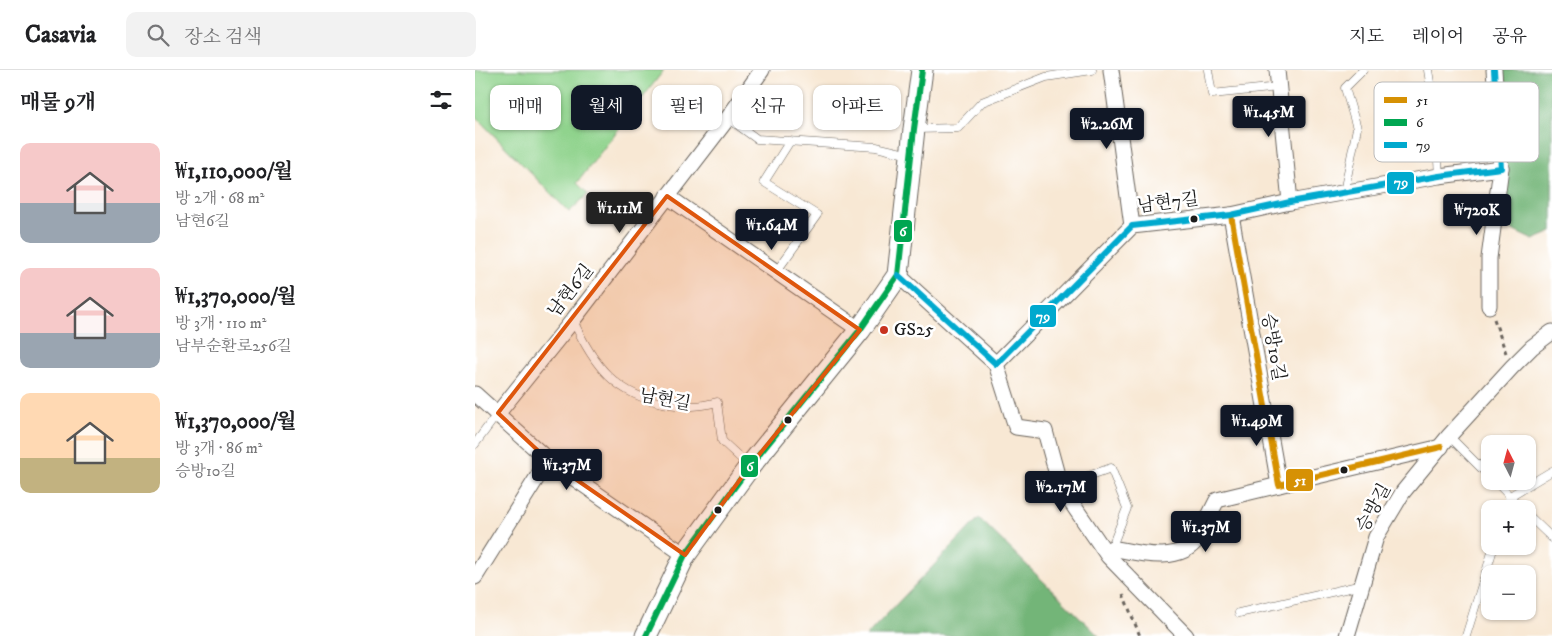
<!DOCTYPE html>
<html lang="ko">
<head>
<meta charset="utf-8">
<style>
  body { margin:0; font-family:"IM FELL DW Pica","Noto Serif KR",serif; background:#f2f2f2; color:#202124; height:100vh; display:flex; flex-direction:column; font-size:19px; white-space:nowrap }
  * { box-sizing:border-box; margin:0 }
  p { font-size:16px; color:#757577 }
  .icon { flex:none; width:28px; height:28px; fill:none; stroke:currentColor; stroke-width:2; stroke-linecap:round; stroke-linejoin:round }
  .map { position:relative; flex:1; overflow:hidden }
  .panel { display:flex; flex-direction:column; background:#fff; width:475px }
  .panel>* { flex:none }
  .top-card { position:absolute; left:15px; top:15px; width:475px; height:45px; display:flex; gap:10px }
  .needle { width:32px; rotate:354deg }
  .tools { position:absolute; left:1006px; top:365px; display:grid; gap:10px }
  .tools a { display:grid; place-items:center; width:55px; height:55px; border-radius:10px; background:#fff; box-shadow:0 1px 4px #0004; font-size:25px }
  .price { position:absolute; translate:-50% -42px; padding:0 11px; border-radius:5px; background:#111827; color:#fff; font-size:16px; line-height:32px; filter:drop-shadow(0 1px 2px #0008) }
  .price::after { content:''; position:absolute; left:50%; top:30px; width:15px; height:11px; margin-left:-8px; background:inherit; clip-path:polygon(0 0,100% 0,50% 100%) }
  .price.active { background:#222; color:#fff }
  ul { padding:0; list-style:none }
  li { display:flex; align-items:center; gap:15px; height:125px; padding:0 20px }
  li span { display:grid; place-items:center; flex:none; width:140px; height:100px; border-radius:10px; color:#555 }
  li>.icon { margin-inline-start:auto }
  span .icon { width:60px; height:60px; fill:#fffc; stroke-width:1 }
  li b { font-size:21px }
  h2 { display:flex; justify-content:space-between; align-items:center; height:60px; padding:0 20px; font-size:21px }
  .tag { padding:0 18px; border-radius:10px; background:#fff; box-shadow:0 1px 4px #0004; font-size:18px; line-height:45px }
  .tag.active { background:#111827; color:#fff }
  header { display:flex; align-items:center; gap:30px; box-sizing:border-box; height:70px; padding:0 25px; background:#fff; border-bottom:1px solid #e0e0e0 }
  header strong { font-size:24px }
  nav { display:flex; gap:28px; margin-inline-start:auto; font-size:18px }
  .search { width:350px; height:45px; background:#f2f2f2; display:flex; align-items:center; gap:12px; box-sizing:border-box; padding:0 18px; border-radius:10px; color:#757577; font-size:19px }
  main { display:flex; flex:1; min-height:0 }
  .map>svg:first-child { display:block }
  .green { fill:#8fd38c; stroke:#567854 }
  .forest { fill:#73b578; stroke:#48684a }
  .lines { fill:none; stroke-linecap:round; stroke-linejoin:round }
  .lane-casing { stroke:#69635c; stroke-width:9 }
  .street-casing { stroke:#69635c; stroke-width:17 }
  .secondary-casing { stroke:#69635c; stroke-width:23 }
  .path { stroke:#69635c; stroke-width:3; stroke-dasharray:4 4; stroke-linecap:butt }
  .lane { stroke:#fff; stroke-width:8 }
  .street { stroke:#fff; stroke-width:15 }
  .secondary { stroke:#fff; stroke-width:21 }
  .bus-1-casing { stroke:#fff; stroke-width:10 }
  .bus-2-casing { stroke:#fff; stroke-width:10 }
  .bus-3-casing { stroke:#fff; stroke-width:10 }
  .bus-1 { stroke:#d69104; stroke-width:6 }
  .bus-2 { stroke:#00a651; stroke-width:6 }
  .bus-3 { stroke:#00a9ce; stroke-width:6 }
  .marked { fill:#de560d; fill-opacity:0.2; stroke:#de560d; stroke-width:4; stroke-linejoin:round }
  .bus-dot { fill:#1c1c1c; stroke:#fff; stroke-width:2 }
  .poi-dot { fill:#c8321e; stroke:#fff; stroke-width:2 }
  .labels { text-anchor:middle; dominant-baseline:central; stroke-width:5; stroke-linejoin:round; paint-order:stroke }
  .street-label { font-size:18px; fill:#1c1c1c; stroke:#fff }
  .poi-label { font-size:18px; fill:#1c1c1c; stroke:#fff; text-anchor:start }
  .key { fill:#fff; stroke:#bbb; stroke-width:1 }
  .key-label { font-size:14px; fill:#1c1c1c }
  .line-badge { stroke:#fff; stroke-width:2 }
  .badge-label { font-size:14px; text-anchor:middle; font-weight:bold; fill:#fff }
</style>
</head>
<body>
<header>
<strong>Casavia</strong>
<div class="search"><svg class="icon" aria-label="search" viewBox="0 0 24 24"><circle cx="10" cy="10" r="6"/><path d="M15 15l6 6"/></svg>장소 검색</div>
<nav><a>지도</a><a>레이어</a><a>공유</a></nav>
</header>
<main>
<section class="panel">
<h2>매물 9개<svg class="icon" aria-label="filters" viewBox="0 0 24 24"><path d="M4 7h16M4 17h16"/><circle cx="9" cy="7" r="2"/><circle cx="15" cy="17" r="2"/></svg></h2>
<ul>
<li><span style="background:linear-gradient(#f6c9c9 60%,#9aa5b1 0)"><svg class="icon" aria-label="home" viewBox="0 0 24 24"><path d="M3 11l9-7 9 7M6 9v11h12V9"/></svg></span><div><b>₩1,110,000/월</b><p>방 2개 · 68 m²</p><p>남현6길</p></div></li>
<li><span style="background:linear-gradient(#f6c9c9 65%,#9aa5b1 0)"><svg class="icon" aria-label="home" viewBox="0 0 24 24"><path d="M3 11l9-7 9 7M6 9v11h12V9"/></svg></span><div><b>₩1,370,000/월</b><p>방 3개 · 110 m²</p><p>남부순환로256길</p></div></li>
<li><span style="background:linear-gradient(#ffd9b3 65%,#c2b280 0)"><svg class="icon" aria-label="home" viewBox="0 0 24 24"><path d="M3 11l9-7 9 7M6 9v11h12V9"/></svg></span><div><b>₩1,370,000/월</b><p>방 3개 · 86 m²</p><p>승방10길</p></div></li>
</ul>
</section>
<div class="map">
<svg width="1077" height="566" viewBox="0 0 1077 566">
  <rect width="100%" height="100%" fill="#fff"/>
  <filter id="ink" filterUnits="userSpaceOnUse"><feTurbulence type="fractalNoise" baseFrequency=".02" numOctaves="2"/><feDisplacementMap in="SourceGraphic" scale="10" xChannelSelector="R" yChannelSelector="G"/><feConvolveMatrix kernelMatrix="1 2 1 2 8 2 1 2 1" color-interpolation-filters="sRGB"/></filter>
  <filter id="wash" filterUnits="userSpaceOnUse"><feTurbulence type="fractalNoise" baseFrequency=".0096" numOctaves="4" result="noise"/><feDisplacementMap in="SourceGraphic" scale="20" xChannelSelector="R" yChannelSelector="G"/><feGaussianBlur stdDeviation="1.12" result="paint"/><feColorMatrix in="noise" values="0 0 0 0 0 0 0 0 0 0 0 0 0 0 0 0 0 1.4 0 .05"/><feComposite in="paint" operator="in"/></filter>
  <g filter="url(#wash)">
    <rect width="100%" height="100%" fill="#f8e8d4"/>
    <!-- green -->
    <polygon class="green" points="0,0 189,0 102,113 113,124 94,142 0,46"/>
    <!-- forest -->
    <g class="forest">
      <polygon points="1023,0 1077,0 1077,162 1058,170 1037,160 1025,115"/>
      <polygon points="504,448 624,566 391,566"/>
    </g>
  </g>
  <g filter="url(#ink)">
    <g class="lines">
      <!-- lane casing -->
      <g class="lane-casing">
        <g id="lane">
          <polyline points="733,0 737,24 804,17"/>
          <polyline points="953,0 960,44 964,106"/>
          <polyline points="253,48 282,69 401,77 435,85"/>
          <polyline points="441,59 483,58 507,32 571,7 617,0"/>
          <polyline points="869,122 882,58 870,18 888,0"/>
          <polyline points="301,202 342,145 289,112 315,71"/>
          <path d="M 98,250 C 118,295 141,326 193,334 C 211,337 224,337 242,332 L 247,371 L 273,395"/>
          <polyline points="974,366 1015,407"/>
          <polyline points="0,374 23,343"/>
          <polyline points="1020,411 1047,439"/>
          <polyline points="585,416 636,398 652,438 636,479"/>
          <polyline points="1031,439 1035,426 1077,401"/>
          <polyline points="1052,444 1077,468"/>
          <polyline points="764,543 887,515"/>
          <polyline points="991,566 1019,476"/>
        </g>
      </g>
      <!-- street casing -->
      <g class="street-casing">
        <g id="street">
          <polyline points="636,0 657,156"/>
          <polyline points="802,0 815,132"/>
          <polyline points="192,126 385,260"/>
          <polyline points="756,145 804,415 966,377"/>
          <polyline points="423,205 521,294 657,156 756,145 815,132 964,106 1026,98 1019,0"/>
          <polyline points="1014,236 1014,188 1026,98"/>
          <polyline points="521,294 541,357 570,361 585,416 633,486 711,566"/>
          <polyline points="0,324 73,390 210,485"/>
          <polyline points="23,343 98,250 253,48 287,0"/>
          <path d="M 637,478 C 663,483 705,495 723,468 L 742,430 L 804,415"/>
          <polyline points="0,507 73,390"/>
          <polyline points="872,566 901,467 928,422 974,366 1037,297 1057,277 1077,262"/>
        </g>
      </g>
      <!-- secondary casing -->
      <g class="secondary-casing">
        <polyline id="secondary" points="171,566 210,485 275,396 385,260 423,205 439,59 447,0"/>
      </g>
      <!-- path -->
      <g class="path">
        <polyline points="1019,249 1031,283"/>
        <polyline points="648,524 665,566"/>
      </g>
      <!-- lane -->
      <use href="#lane" class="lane"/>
      <!-- street -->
      <use href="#street" class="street"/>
      <!-- secondary -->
      <use href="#secondary" class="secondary"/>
      <!-- bus-1 casing -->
      <g class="bus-1-casing">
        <polyline id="bus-1" points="756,145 804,415 966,377"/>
      </g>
      <!-- bus-2 casing -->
      <g class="bus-2-casing">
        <polyline id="bus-2" points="171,566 210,485 275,396 385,260 423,205 439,59 447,0"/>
      </g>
      <!-- bus-3 casing -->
      <g class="bus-3-casing">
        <polyline id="bus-3" points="423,205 521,294 657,156 756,145 815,132 964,106 1026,98 1019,0"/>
      </g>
      <!-- bus-1 -->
      <use href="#bus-1" class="bus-1"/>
      <!-- bus-2 -->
      <use href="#bus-2" class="bus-2"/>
      <!-- bus-3 -->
      <use href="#bus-3" class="bus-3"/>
    </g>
  </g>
  <!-- marked area -->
  <path class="marked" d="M 192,126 L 385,260 L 275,396 L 210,485 L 73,390 L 23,343 Z"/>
  <!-- markers -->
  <g class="bus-dot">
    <circle cx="719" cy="149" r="4.5"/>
    <circle cx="313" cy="350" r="4.5"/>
    <circle cx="869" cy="400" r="4.5"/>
    <circle cx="243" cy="440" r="4.5"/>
  </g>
  <circle class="poi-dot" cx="409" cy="260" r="5"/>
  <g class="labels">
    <!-- street labels -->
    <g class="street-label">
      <text transform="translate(693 133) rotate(-7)">남현7길</text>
      <text transform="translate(96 221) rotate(-52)">남현6길</text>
      <text transform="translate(798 277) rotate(80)">승방10길</text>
      <text transform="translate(190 330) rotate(11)">남현길</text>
      <text transform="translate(899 438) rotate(-61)">승방길</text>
    </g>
    <!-- poi labels -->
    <g class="poi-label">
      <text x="419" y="260">GS25</text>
    </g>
  </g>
  <!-- legend -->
  <rect x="899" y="12" width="165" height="80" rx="8" class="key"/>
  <rect x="909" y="27" width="23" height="6" fill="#d69104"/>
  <rect x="909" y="49" width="23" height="7" fill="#00a651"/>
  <rect x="909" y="72" width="23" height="6" fill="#00a9ce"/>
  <g class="key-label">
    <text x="941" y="35">51</text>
    <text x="941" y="57">6</text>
    <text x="941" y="80">79</text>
  </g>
  <g class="line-badge">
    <rect x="911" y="101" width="29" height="24" rx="5" fill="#00a9ce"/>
    <rect x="418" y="149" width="20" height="24" rx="5" fill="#00a651"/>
    <rect x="554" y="234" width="28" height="24" rx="5" fill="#00a9ce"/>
    <rect x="265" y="384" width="19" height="24" rx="5" fill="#00a651"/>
    <rect x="810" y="398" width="29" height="24" rx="5" fill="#d69104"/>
  </g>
  <g class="badge-label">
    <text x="926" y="117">79</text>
    <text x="428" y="166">6</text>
    <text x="568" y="251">79</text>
    <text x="275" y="401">6</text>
    <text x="825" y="415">51</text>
  </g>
</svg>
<div class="tools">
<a><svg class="needle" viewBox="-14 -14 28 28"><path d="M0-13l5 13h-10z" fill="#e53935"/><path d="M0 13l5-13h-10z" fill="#757577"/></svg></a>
<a>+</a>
<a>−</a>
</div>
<b class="price" style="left:794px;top:68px">₩1.45M</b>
<b class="price" style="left:632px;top:80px">₩2.26M</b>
<b class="price active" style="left:145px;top:164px">₩1.11M</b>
<b class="price" style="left:1002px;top:166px">₩720K</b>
<b class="price" style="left:297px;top:181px">₩1.64M</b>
<b class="price" style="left:782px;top:377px">₩1.49M</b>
<b class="price" style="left:92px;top:421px">₩1.37M</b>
<b class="price" style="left:586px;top:443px">₩2.17M</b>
<b class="price" style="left:731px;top:483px">₩1.37M</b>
<div class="top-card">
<a class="tag">매매</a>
<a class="tag active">월세</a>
<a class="tag">필터</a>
<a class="tag">신규</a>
<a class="tag">아파트</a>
</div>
</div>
</main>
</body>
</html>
